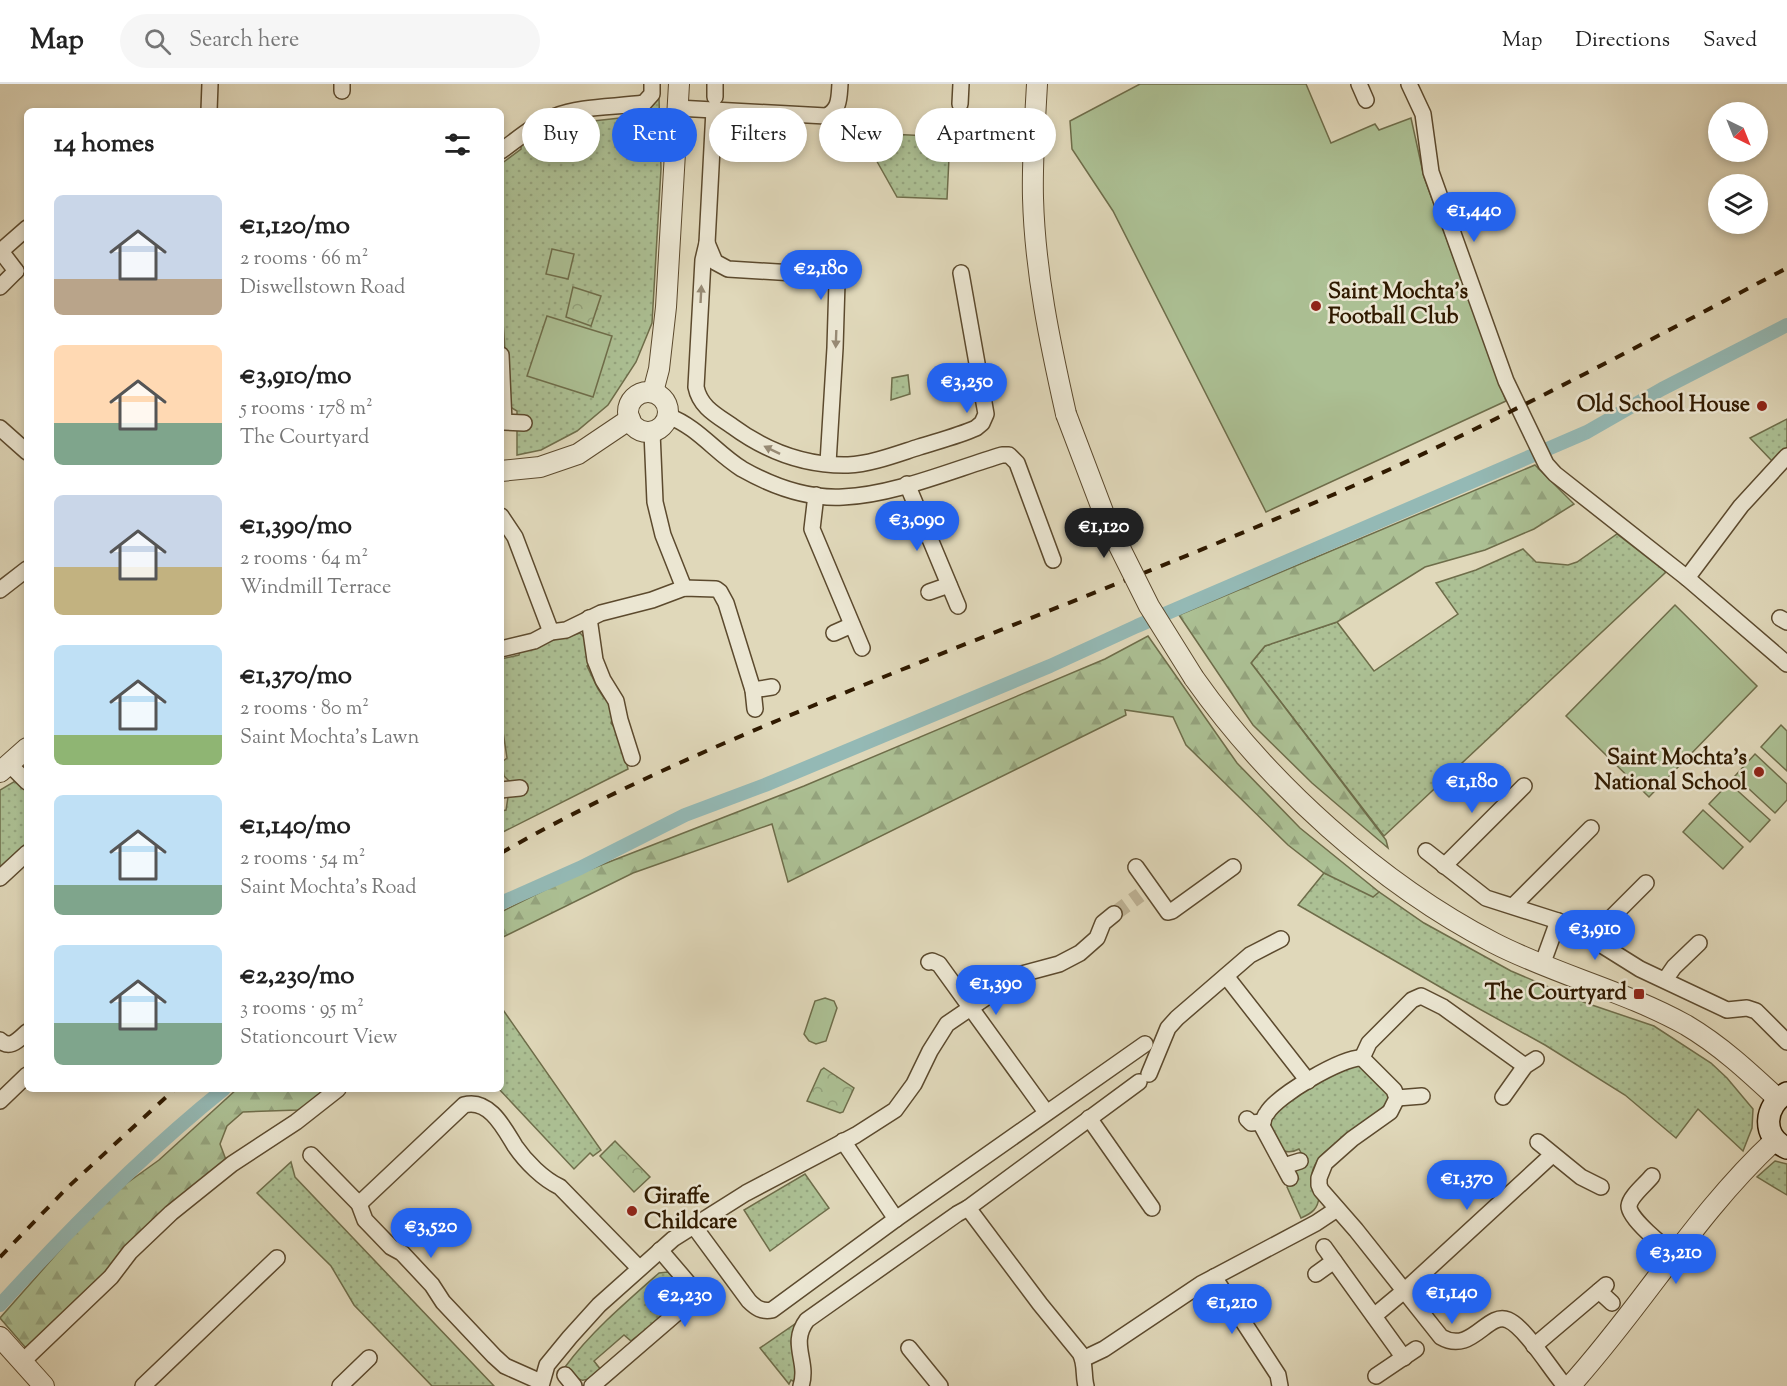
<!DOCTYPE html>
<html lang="en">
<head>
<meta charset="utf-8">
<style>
  body { margin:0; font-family:"Sorts Mill Goudy",serif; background:#f6f6f6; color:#222; height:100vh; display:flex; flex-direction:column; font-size:22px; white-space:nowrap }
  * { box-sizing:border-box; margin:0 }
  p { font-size:20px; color:#767676 }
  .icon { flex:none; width:33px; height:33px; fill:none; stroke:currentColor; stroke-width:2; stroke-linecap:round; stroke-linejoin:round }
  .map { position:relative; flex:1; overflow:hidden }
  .side { position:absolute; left:24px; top:24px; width:480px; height:984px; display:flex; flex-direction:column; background:#fff; border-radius:9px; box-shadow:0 3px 9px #0003 }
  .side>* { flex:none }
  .banner { position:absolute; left:522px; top:24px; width:570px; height:54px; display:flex; gap:12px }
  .needle { width:39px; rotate:137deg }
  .fabs { position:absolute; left:1708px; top:18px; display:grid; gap:12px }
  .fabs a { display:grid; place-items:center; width:60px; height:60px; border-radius:50%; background:#fff; box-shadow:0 3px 9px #0003; font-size:30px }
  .price { position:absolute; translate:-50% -51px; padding:0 14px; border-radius:21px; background:#2563eb; color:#fff; font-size:20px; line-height:39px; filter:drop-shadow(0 2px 3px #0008) }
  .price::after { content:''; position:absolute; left:50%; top:36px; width:18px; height:14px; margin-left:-9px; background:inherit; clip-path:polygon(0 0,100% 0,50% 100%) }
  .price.on { background:#222; color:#fff }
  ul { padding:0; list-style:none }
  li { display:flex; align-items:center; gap:18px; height:150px; padding:0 30px }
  li span { display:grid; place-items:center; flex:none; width:168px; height:120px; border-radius:9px; color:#555 }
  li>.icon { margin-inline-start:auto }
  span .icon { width:72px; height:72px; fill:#fffc; stroke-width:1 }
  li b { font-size:26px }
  h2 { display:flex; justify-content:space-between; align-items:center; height:72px; padding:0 30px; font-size:26px }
  .chip { padding:0 21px; border-radius:27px; background:#fff; box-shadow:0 3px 9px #0003; font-size:21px; line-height:54px }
  .chip.on { background:#2563eb; color:#fff }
  header { display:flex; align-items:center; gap:36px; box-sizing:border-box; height:84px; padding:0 30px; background:#fff; border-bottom:2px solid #e0e0e0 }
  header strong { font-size:28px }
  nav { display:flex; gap:33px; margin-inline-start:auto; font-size:21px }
  .search { width:420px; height:54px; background:#f6f6f6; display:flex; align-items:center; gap:15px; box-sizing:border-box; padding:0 21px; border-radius:33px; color:#767676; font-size:22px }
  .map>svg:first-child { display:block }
  .grass { fill:url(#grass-dots); stroke:#6e6d4a; stroke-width:1.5 }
  .forest { fill:url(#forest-firs); stroke:#6e6d4a; stroke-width:1.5 }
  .park { fill:url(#park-crowns); stroke:#6e6d4a; stroke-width:1.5 }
  .pitch { fill:#acc094; stroke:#6e6d4a; stroke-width:1.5 }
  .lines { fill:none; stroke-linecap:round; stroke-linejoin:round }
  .canal { stroke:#94b9b5; stroke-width:14 }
  .minor-tunnel { stroke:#bdb295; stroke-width:15; stroke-dasharray:15 8; stroke-linecap:butt }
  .minor-casing { stroke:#5c4a2e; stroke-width:18 }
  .tertiary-casing { stroke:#5c4a2e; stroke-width:22 }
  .secondary-casing { stroke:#301a00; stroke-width:24 }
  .minor { stroke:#ebe6d2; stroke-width:15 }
  .tertiary { stroke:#ebe6d2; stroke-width:20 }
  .secondary { stroke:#ebe6d2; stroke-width:21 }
  .rail { stroke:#301a00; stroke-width:4; stroke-dasharray:10 10; stroke-linecap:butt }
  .tertiary-bridge-casing { stroke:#5c4a2e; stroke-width:22; stroke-linecap:butt }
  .tertiary-bridge { stroke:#ebe6d2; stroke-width:20 }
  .oneway { fill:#978a74 }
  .poi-dot { fill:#8f2418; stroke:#ebe6d2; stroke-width:2 }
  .labels { text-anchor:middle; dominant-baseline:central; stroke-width:5; stroke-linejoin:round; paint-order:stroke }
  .poi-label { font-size:22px; font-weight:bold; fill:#301a00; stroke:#ebe6d2; text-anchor:end }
</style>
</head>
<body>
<header>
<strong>Map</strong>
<div class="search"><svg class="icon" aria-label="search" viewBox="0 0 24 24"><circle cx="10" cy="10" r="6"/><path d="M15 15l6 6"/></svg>Search here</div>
<nav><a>Map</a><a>Directions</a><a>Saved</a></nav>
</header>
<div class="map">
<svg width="1787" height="1302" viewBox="0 0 1787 1302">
  <defs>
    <pattern id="grass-dots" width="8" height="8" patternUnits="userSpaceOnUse" patternTransform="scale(1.5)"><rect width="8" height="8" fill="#acc094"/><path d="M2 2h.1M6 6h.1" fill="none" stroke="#94a47e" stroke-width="1.8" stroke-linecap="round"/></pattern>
    <pattern id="forest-firs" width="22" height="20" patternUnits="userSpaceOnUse" patternTransform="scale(1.5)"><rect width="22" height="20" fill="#acc094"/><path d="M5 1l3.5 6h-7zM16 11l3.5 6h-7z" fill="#94a47e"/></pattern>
    <pattern id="park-crowns" width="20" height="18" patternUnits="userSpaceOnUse" patternTransform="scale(1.5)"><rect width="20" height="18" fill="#acc094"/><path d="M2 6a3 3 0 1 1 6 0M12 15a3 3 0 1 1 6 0" fill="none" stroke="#94a47e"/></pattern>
  </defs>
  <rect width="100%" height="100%" fill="#e0d8ba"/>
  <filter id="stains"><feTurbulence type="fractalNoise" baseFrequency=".00333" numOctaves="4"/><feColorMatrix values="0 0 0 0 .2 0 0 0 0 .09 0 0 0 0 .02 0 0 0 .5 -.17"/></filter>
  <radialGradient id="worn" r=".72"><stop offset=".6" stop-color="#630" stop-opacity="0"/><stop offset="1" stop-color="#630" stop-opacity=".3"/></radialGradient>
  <!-- grass -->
  <g class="grass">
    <path d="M 659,14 L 661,85 L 652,239 L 636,278 L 608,321 L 577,347 L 541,366 L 517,371 L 517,327 L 507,321 C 504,289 507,257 501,226 L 501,80 L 521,65 L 521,60 L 562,37 L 566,40 L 638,32 L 640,28 L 649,24 Z"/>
    <polygon points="868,49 950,53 947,115 897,113 866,58"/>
    <polygon points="908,291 910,310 891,316 892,294"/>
    <polygon points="1787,335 1787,367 1773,378 1750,354"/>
    <polygon points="1617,450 1666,488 1384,752 1251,579 1265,562 1337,538 1374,587 1458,530 1436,499 1476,486 1523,465 1536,478 1568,481 1577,478"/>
    <polygon points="580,549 586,555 590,580 587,582 598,605 604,614 608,614 614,628 611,639 619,649 628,685 501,749 501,727 506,726 508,713 521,697 509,697 504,692 502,678 507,674 501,634 501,575 519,571 520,567 548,555 567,553"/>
    <polygon points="27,690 27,759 0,784 0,706"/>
    <polygon points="1324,789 1379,808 1424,839 1511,887 1586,919 1654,942 1711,979 1727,994 1753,1025 1752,1044 1743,1067 1698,1025 1676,1054 1625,1011 1545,961 1454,911 1298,821"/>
    <polygon points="501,923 601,1066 593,1072 590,1069 574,1085 499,1005 501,1005"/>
    <path d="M 1353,980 L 1359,980 L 1389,1011 C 1384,1046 1284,1065 1319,1113 C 1318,1125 1312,1129 1301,1134 L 1287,1103 L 1295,1097 L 1293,1090 L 1297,1083 L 1305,1076 L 1299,1065 C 1275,1078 1264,1042 1274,1029 C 1289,1010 1332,992 1353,980 Z"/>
    <polygon points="1775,1077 1787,1080 1787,1111 1757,1093"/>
    <polygon points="291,1078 295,1093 494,1302 432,1302 354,1221 331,1182 257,1109"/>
    <polygon points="805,1090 829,1124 770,1167 744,1126"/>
    <path d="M 668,1188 C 674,1194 682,1202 679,1212 C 675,1226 642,1248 631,1257 L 624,1251 L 594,1277 L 601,1286 C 583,1301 580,1299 565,1283 C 591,1248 626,1218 659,1189 Z"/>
    <polygon points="795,1240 791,1259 797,1283 795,1298 791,1296 789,1300 760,1264"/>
  </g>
  <!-- forest -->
  <g class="forest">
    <polygon points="1535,381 1574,420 1534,445 1485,466 1425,483 1337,538 1265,562 1251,579 1386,756 1388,764 1312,699 1253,641 1179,531"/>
    <polygon points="1148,552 1237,679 1300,744 1379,808 1373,813 1324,789 1288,761 1186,661 1173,633 1125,626 1126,631 788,798 772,740 633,789 501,854 501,828 573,792 804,702 1105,575"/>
    <polygon points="237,1005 328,1005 298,1026 243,1028 227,1042 220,1060 228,1081 31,1262 25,1263 0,1234 75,1149 116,1107 159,1076"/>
  </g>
  <!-- park -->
  <g class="park">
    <polygon points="573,203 601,212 591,242 566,233"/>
    <polygon points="824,984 854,1004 843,1028 840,1029 807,1017 821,986"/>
    <polygon points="615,1057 650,1093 634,1108 600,1072"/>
  </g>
  <!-- pitch -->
  <g class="pitch">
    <polygon points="1140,0 1306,0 1331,59 1375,40 1379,46 1411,34 1424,93 1506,317 1266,428 1113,127 1072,65 1070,37"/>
    <polygon points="552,165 574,170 568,195 546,190"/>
    <polygon points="547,232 612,252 593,313 527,292"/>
    <polygon points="1675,521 1757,602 1649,713 1566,632"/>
    <polygon points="1781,641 1787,647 1787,687 1761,663"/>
    <polygon points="1755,670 1787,700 1787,716 1775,729 1735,692"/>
    <polygon points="1729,699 1770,736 1750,758 1709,720"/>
    <polygon points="1703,726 1743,763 1723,785 1683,748"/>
    <polygon points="825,914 834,917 837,924 826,957 816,960 809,957 804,950 815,917"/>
  </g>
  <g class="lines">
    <!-- canal -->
    <g class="canal">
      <polyline points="501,819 580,784 685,731 765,701 1050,582 1137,542 1587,348 1662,305 1787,241"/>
      <path d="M 0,1221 C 70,1144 143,1070 224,1005"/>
    </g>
    <!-- minor-tunnel -->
    <g class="minor-tunnel">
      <polyline points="1114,830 1140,811"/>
      <polyline points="994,908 1014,892"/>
    </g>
    <!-- minor casing -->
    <g class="minor-casing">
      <g id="minor">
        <polyline points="342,0 342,7"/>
        <polyline points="1359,0 1366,16"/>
        <polyline points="1409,0 1423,30 1431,88 1506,297 1546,380 1555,390 1687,494 1787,580"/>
        <polyline points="715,13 715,0"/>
        <polyline points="960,20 961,0"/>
        <path d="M 677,24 L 826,32 C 840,26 839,13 840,0"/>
        <path d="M 714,26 L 707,159 L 703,176 L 696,303 C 700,323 716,331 732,342 C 766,367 804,382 848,381 C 871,380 897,370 919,363 C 938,357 958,352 976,344 L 982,339 L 986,330 L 961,189"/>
        <polyline points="209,27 210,0"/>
        <path d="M 501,67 C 519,54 536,39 556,32 C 579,22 619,23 644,19 L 652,10 L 652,0"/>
        <polyline points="707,159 715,178 728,185 826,191 830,192 837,198 835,264 828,379"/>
        <polyline points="0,166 16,187"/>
        <polyline points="1,167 27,144"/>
        <polyline points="0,203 16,187"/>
        <polyline points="501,271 504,338 524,339"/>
        <path d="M 668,332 C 698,343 716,369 742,385 C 772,402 808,415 843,413 C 894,411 952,386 1002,371 L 1009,371 L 1017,379 L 1053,476"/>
        <polyline points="0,344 27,368"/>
        <polyline points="652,348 655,418 663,451 684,504"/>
        <polyline points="907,400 958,522"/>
        <polyline points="816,411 812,445 862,564"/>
        <polyline points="501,432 515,453 551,548"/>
        <polyline points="1687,494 1741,422 1787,372"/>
        <polyline points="0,506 27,485"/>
        <polyline points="929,508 949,501"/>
        <polyline points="589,534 595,576 603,596 616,617 620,636 632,674"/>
        <polyline points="1780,534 1787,538"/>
        <polyline points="834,549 852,541"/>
        <polyline points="501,565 534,557 551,548 566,546 601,529 652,516 684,504 716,505 720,508 726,519 753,606 755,625"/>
        <polyline points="753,606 772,603"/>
        <polyline points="9,680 27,698"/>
        <polyline points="501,706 520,704"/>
        <polyline points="1426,767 1486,814 1558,837 1584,850 1640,885 1727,926 1747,924 1756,927 1787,958"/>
        <polyline points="1444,782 1524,702"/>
        <polyline points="1136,783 1168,828 1172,827 1233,783"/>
        <polyline points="0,794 27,769"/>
        <polyline points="1513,822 1591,744"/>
        <polyline points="1593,855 1605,840 1646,799"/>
        <polyline points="929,878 932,877 939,880 1046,1028"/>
        <polyline points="1542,881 1558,837"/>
        <polyline points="1014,892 1059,880 1080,869 1097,854 1103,839 1114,830"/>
        <polyline points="1226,892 1308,997"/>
        <polyline points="1665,896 1674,883 1699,859"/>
        <path d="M 0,956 C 10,966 18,956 27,948"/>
        <polyline points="1362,974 1369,959 1412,916 1421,912 1443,923 1525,982"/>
        <polyline points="1149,990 1168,944 1177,934 1250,871 1281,855"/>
        <polyline points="1503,1013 1525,982 1536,975"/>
        <polyline points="1397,1014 1422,1012"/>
        <polyline points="0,1017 27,991"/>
        <polyline points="1089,1034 1152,1124"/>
        <polyline points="1247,1035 1251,1039 1263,1038"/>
        <polyline points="843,1057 896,1135"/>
        <polyline points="1538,1058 1581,1093 1601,1103"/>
        <polyline points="311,1071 359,1120 365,1136 391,1163 402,1169 432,1201 443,1218 494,1272 505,1282 541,1298"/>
        <polyline points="1284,1082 1300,1077"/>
        <path d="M 1652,1092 C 1646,1100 1630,1112 1629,1122 C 1629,1135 1664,1163 1675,1170"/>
        <path d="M 1290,1094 L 1262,1042 C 1263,1037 1264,1032 1267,1029 C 1278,1011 1342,973 1362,974 L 1394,1006 L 1397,1014 L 1390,1028 L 1352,1055 L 1325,1079 L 1319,1094 L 1319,1101 L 1321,1106 L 1356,1146 L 1441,1253 C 1472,1271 1487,1227 1508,1236 C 1525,1243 1551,1286 1565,1302"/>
        <path d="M 359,1120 L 464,1021 C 489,1014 504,1044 515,1062 C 526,1078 543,1095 560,1103 L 639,1184"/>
        <path d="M 968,1124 L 1040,1220 L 1080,1269 C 1086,1280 1083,1291 1086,1302"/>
        <path d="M 693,1141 L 749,1217 C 756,1224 762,1228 772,1226 L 896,1135 L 1145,960"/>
        <polyline points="1324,1163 1404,1274"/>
        <polyline points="1316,1190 1334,1177"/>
        <polyline points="1214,1193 1278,1291 1280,1302"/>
        <polyline points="1599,1207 1612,1219"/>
        <polyline points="1374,1232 1404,1207 1552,1071"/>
        <polyline points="1534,1262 1606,1201"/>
        <polyline points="909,1264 940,1302"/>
        <polyline points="1083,1275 1104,1265 1201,1200 1316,1139 1337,1125"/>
        <polyline points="22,1278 111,1193 130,1168 171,1129 232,1080 296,1038 338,1005"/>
        <polyline points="565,1291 574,1302"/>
        <polyline points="1376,1292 1416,1265"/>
        <polyline points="143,1302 277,1174"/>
        <polyline points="340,1302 369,1274"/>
        <polyline points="541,1302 547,1281 570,1253 599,1221 673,1155 746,1109 856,1051 895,1026 914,1000 930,967 947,940 994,908"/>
        <path d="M 592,1302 L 686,1221 C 691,1214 693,1208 689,1200 L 660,1166"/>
        <path d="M 801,1302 C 809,1277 789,1260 807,1236 L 957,1130 L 968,1124 L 1139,998"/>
      </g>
    </g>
    <!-- tertiary casing -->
    <g class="tertiary-casing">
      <g id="tertiary">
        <path d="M 1037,0 C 1035,38 1032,76 1033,114 C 1035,188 1050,259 1066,330"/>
        <polyline points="653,308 659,285 666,223 679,0"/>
        <circle cx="648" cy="328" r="20"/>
        <polyline points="501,387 540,383 578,370 630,335"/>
        <path d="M 1194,594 C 1268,699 1380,800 1494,859 C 1556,891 1625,907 1686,941 C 1720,961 1749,988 1778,1015"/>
        <polyline points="0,688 27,664"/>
        <polyline points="0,1253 44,1302"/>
        <path d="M 1570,1302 C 1642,1223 1696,1129 1775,1056"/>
      </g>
    </g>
    <!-- secondary casing -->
    <g class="secondary-casing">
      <path id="secondary" d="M 1787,1009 C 1764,1021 1761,1053 1787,1064"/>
    </g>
    <!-- minor -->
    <use href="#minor" class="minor"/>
    <!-- tertiary -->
    <use href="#tertiary" class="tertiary"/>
    <!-- secondary -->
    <use href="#secondary" class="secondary"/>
    <!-- rail -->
    <g class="rail">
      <path d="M 501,769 C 604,710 713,663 822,618 C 978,554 1135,494 1290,429 C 1461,358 1623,270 1787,184"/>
      <polyline points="0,1173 68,1103 175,1005"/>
    </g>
    <!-- tertiary-bridge casing -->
    <g class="tertiary-bridge-casing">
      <polyline id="tertiary-bridge" points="1066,330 1107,438 1149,522 1194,594"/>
    </g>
    <!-- tertiary-bridge -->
    <use href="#tertiary-bridge" class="tertiary-bridge"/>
  </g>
  <!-- one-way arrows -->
  <defs><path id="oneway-solid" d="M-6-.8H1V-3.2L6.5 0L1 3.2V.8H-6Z" transform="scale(1.5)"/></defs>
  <g class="oneway">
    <use href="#oneway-solid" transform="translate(701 210) rotate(-87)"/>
    <use href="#oneway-solid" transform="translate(836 255) rotate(92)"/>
    <use href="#oneway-solid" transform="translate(772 366) rotate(-154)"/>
  </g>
  <!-- markers -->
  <g class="poi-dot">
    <circle cx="1316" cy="222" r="6"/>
    <circle cx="1762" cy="322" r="6"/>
    <circle cx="1759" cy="688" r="6"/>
    <rect x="1633" y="904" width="12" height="12" rx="3"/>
    <circle cx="632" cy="1127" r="6"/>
  </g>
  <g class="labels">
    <!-- poi labels -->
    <g class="poi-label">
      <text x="1328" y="209" text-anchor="start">Saint Mochta's<tspan x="1328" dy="25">Football Club</tspan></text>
      <text x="1750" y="322">Old School House</text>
      <text x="1747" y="675">Saint Mochta's<tspan x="1747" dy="25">National School</tspan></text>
      <text x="1627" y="910">The Courtyard</text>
      <text x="644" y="1114" text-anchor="start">Giraffe<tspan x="644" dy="25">Childcare</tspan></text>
    </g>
  </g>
  <rect width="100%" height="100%" filter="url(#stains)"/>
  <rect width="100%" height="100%" fill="url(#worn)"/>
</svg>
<div class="fabs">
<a><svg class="needle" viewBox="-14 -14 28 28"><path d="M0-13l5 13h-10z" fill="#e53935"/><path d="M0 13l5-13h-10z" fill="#767676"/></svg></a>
<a><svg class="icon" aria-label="layers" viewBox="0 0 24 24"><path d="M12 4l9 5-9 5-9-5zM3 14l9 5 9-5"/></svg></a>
</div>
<b class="price" style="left:1474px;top:159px">€1,440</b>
<b class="price" style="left:821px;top:217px">€2,180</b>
<b class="price" style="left:967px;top:330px">€3,250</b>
<b class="price" style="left:917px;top:468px">€3,090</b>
<b class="price on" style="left:1104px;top:475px">€1,120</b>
<b class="price" style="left:1472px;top:730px">€1,180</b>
<b class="price" style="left:1595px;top:877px">€3,910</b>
<b class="price" style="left:996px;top:932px">€1,390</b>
<b class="price" style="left:1467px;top:1127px">€1,370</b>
<b class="price" style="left:431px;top:1175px">€3,520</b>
<b class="price" style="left:1676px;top:1201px">€3,210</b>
<b class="price" style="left:1452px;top:1241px">€1,140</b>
<b class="price" style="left:685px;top:1244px">€2,230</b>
<b class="price" style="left:1232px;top:1251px">€1,210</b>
<div class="banner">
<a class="chip">Buy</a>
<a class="chip on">Rent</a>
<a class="chip">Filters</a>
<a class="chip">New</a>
<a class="chip">Apartment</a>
</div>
<section class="side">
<h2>14 homes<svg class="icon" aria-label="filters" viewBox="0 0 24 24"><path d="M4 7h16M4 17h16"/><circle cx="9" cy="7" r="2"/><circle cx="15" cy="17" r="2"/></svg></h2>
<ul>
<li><span style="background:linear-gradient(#c9d6e8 70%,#b9a48a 0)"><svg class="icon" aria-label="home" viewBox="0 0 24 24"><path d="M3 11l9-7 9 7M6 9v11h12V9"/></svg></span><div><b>€1,120/mo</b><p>2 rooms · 66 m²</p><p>Diswellstown Road</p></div></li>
<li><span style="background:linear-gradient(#ffd9b3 65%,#7fa58c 0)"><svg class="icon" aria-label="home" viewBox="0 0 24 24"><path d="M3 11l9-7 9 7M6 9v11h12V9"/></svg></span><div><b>€3,910/mo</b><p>5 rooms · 178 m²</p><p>The Courtyard</p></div></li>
<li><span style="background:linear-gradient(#c9d6e8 60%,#c2b280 0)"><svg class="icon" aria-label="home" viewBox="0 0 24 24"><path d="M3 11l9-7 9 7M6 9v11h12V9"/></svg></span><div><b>€1,390/mo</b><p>2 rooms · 64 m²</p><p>Windmill Terrace</p></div></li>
<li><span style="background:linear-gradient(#bfe0f5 75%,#8fb573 0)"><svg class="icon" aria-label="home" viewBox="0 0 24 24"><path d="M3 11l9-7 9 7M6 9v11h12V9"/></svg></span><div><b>€1,370/mo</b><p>2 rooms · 80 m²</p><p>Saint Mochta's Lawn</p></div></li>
<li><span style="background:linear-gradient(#bfe0f5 75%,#7fa58c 0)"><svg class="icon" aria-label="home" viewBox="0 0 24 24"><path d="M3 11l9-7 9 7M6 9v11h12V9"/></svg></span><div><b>€1,140/mo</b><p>2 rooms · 54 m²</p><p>Saint Mochta's Road</p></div></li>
<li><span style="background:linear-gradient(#bfe0f5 65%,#7fa58c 0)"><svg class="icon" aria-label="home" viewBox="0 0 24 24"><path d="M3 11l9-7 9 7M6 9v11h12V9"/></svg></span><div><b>€2,230/mo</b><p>3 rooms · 95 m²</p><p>Stationcourt View</p></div></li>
</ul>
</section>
</div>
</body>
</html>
